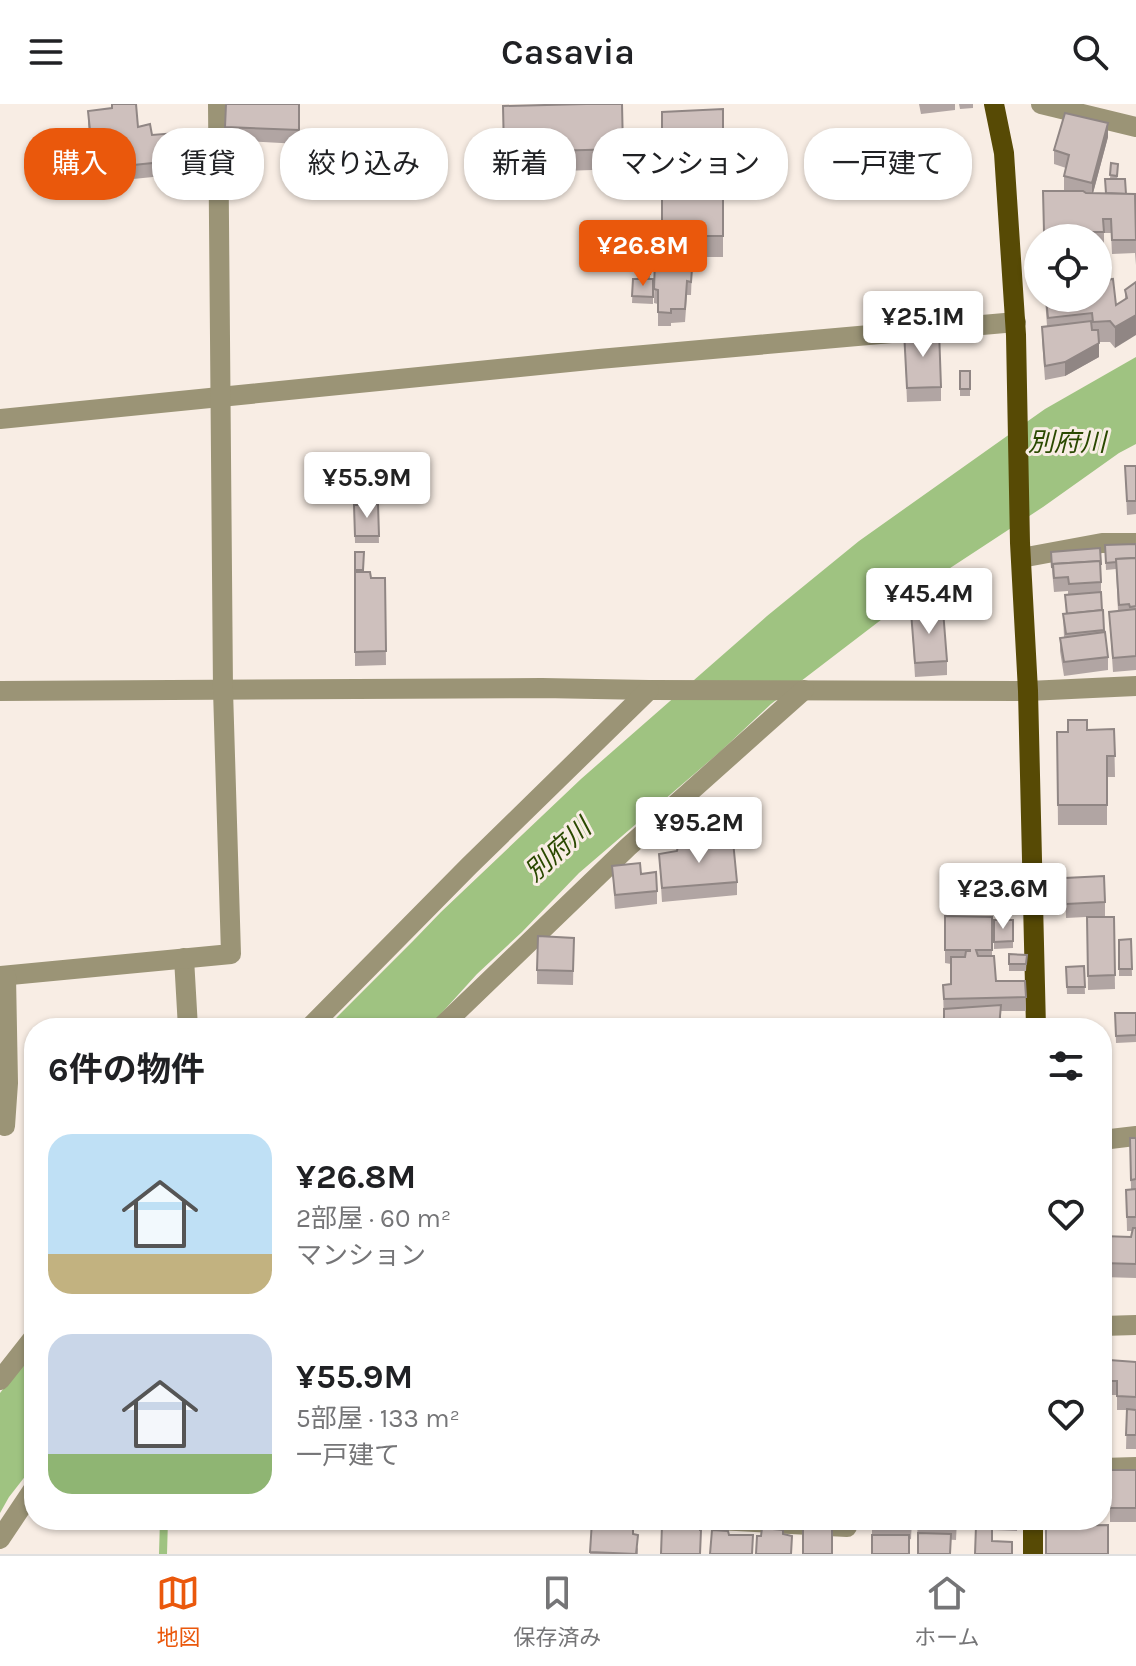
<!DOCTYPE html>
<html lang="ja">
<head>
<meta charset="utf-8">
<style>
  body { margin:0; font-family:Karla,"Noto Sans JP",sans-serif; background:#f2f2f2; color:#202124; height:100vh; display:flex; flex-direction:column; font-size:30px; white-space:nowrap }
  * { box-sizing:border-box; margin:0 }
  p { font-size:26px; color:#757577 }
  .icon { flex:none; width:44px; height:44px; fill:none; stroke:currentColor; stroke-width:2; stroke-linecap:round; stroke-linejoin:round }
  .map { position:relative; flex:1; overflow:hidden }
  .details { position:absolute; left:24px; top:914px; width:1088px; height:512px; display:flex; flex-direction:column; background:#fff; border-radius:32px; box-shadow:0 2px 6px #0004 }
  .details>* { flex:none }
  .banner { position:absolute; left:24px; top:24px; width:1088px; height:72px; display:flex; gap:16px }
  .buttons { position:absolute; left:1024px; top:120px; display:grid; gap:16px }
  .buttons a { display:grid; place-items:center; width:88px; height:88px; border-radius:50%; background:#fff; box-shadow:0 2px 6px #0004; font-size:40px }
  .price { position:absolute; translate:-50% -68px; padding:0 18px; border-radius:8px; background:#fff; color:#222; font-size:26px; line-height:52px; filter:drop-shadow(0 2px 4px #0008) }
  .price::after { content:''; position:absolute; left:50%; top:48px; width:24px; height:18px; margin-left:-12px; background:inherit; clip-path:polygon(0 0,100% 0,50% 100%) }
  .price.current { background:#ea580c; color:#fff }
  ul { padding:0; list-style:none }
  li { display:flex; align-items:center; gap:24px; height:200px; padding:0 24px }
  li span { display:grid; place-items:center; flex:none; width:224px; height:160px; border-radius:24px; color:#555 }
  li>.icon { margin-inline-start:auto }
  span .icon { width:96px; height:96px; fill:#fffc; stroke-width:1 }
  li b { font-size:34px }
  h2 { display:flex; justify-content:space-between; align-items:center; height:96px; padding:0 24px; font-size:34px }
  .tag { padding:0 28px; border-radius:32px; background:#fff; box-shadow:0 2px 6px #0004; font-size:28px; line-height:72px }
  .tag.current { background:#ea580c; color:#fff }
  header { display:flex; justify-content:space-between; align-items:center; height:104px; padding:0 24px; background:#fff; font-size:36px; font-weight:600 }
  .menu { display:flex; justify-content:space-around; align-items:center; height:112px; border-top:2px solid #e0e0e0; background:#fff; font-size:22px; color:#757577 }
  .menu a { display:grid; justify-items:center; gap:4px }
  .menu .current { color:#ea580c }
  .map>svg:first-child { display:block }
  .water { fill:#9fc381 }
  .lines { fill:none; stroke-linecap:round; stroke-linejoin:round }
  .stream { stroke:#9fc381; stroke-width:8 }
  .minor { stroke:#9b9476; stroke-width:20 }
  .major { stroke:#574a05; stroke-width:20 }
  .wall { fill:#b1a5a3 }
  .shaded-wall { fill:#908684 }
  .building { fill:#cec0bd; stroke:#908684; stroke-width:2 }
  .labels { text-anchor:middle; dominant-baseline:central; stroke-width:6; stroke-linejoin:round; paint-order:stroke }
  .water-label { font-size:26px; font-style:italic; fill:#2a4900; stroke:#f8ede4 }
</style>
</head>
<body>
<header><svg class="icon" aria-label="menu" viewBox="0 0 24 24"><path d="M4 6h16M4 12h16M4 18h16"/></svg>Casavia<svg class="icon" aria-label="search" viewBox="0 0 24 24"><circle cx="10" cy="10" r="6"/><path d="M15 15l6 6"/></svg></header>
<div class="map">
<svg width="1136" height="1450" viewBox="0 0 1136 1450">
  <rect width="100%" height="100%" fill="#f8ede4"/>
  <!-- water -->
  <g class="water">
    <polygon points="1136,253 1136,340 1119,349 1043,403 941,470 771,600 721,647 579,769 522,828 477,870 428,924 326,924 413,837 441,808 581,675 767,512 859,437 1045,305"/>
    <polygon points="34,1246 34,1361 9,1393 0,1409 0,1289"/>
  </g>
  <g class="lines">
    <!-- stream -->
    <polyline class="stream" points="163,1450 164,1416"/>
    <!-- minor -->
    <g class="minor">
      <polyline points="1041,0 1136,23"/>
      <polyline points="0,315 599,255 1016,218"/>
      <polyline points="1021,454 1102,439 1136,439"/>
      <polyline points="0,587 542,584 649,586 1028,587 1136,582"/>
      <polyline points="184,854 188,924"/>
      <polyline points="0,872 231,850 223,586 218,0"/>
      <polyline points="309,924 469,762 649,586"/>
      <polyline points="440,924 628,743 804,586"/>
      <polyline points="5,1022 8,979 6,872"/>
      <polyline points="1102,1036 1136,1032"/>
      <polyline points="1102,1222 1136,1221"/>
      <polyline points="0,1276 34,1233"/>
      <polyline points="1102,1364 1136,1363"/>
      <polyline points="718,1416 847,1423 847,1416"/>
      <polyline points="0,1435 34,1384"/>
    </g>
    <!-- major -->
    <g class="major">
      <polyline points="994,0 1004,49 1016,231 1020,439 1028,587 1036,924"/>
      <polyline points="1033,1450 1033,1416"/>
    </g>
  </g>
  <!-- wall -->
  <g class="wall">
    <polygon points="299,0 299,40 225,36 225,23"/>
    <polygon points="622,0 623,65 504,69 503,2"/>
    <polygon points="919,0 955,0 955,6 921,10"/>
    <polygon points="959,0 973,0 973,4 960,5"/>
    <polygon points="723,5 723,153 662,153 662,8"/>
    <polygon points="88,7 138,23 192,55 192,69 94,79 88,20"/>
    <polygon points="1108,33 1093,89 1105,89 1110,75 1111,59 1118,60 1117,75 1126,90 1136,102 1136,161 1135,149 1112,150 1111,129 1104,129 1104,142 1098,142 1098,134 1044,134 1043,87 1068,87 1064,86 1064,72 1066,64 1054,60 1054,46"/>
    <polygon points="655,156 670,164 692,165 691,191 687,191 685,218 671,219 671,222 658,222 658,200 654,199"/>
    <polygon points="650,164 650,175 653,175 653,200 632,199 633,175 641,175 641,169"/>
    <polygon points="1136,178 1115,244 1110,238 1099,238 1099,253 1065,272 1045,276 1042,236 1042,223 1047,222 1045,194 1098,194 1116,201 1125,196 1125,186"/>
    <polygon points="904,227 941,283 941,297 907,298"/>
    <rect x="960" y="267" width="10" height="25"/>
    <polygon points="1125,362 1136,362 1136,410 1127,411"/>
    <polygon points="378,400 379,439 355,439 354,401"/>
    <polygon points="1136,440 1136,566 1113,568 1109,508 1118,507 1116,465 1106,466 1105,441"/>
    <polygon points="355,448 364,448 363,468 371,474 385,474 386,561 355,562"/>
    <polygon points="1051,455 1101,460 1101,492 1104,529 1108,553 1108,566 1064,572 1060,547 1060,534 1064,533 1063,510 1066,510 1065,491 1068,491 1068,487 1054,488"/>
    <polygon points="911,508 947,557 947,571 915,573"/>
    <polygon points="1114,625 1115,673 1107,673 1107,721 1058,721 1057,628 1087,626"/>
    <polygon points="659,750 737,778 737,791 662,798"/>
    <polygon points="612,762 641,770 657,787 657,800 615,805"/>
    <polygon points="1065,774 1105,798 1105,812 1066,814"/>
    <polygon points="945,812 992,813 992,852 996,877 1025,877 1026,907 1001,907 1001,924 944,924 943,881 951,880 951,860 945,859"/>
    <polygon points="1087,813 1114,813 1115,885 1088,886"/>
    <polygon points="994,816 1013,816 1013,844 994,845"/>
    <polygon points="574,834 573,881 537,880 537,866"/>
    <polygon points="1131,835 1132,872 1119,872 1119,836"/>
    <polygon points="1009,850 1027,851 1026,867 1009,867"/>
    <polygon points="1084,862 1085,890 1067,890 1066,863"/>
    <polygon points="1115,909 1136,909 1136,938 1116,939"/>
    <polygon points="1130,1034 1136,1034 1136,1174 1102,1173 1102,1132 1131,1133 1132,1127 1127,1127 1126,1086 1131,1085"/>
    <polygon points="1102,1038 1109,1038 1111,1126 1102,1126"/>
    <polygon points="1109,1256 1136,1258 1136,1345 1126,1345 1127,1306 1117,1306 1117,1291 1108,1291"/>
    <rect x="1110" y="1366" width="26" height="52"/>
    <polygon points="590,1416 636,1416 635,1422 633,1422 633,1430 638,1445 638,1450 590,1450 592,1420 590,1420"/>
    <polygon points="872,1416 912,1416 911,1435 872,1450"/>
    <polygon points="918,1416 957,1416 956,1436 917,1434"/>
    <polygon points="979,1416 1018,1416 1017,1427 992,1426 992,1437 1012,1450 975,1450"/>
    <polygon points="1053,1416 1095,1416 1095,1421 1053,1422"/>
  </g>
  <!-- shaded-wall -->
  <g class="shaded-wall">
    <polygon points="1108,19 1108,33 1092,93 1092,79"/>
    <polygon points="1136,211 1136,231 1115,244 1115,223"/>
    <polygon points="1099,239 1099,253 1065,272 1065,258"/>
  </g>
  <!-- building -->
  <g class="building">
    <polygon points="112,0 136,0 138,23 150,20 152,31 189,28 192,55 94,65 88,7 112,4"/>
    <polygon points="226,0 299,0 299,26 225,23"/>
    <polygon points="586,0 622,0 623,45 504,48 503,2"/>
    <polygon points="723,5 723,132 662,132 662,8"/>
    <polygon points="1065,9 1108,19 1092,79 1064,72 1069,51 1054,46"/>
    <polygon points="1111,59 1118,60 1117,72 1110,71"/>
    <polygon points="1105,75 1125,75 1126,90 1106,89"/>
    <polygon points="1043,87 1083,87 1086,89 1135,90 1136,136 1112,136 1111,115 1103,115 1104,128 1044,128"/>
    <polygon points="655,156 670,157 669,164 692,165 691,178 687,177 685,205 671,205 671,209 658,208 658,186 654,185"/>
    <polygon points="642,163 650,164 650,170 641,169"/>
    <polygon points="633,175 653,175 653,193 632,192"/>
    <polygon points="1113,175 1116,201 1127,194 1125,186 1136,178 1136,211 1115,223 1110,217 1093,218 1092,209 1048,214 1046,194 1098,194 1098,177"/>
    <polygon points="1091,217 1092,226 1098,226 1099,239 1065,258 1045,262 1042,223"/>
    <polygon points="939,226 941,283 907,284 904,227"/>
    <rect x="960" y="267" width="10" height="18"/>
    <polygon points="1125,362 1136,362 1136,397 1127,397"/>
    <polygon points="378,400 379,432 355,432 354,401"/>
    <polygon points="1136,440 1136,454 1116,455 1116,458 1106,459 1105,441"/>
    <polygon points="1100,444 1101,460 1100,460 1100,457 1053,460 1052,464 1051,448"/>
    <polygon points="355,448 364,448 363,466 355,466"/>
    <polygon points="1136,454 1136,502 1130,503 1129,500 1119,501 1116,455"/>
    <polygon points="1100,457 1101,478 1069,480 1068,473 1054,474 1053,460"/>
    <polygon points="355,468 370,468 371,474 385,474 386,547 355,548"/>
    <polygon points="1101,488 1102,506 1067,510 1065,491"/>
    <polygon points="1136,505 1136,552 1113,554 1109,508"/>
    <polygon points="943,506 947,557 915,559 911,508"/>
    <polygon points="1103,506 1104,526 1066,530 1063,510"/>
    <polygon points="1105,528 1108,553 1064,558 1060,534"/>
    <polygon points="1068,616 1087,616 1087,626 1114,625 1115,652 1107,652 1107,701 1058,701 1057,628 1068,628"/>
    <polygon points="733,737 737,778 662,784 659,750 677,747 678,742"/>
    <polygon points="640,759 641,770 656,768 657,787 615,791 612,762"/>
    <polygon points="1104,772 1105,798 1066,800 1065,774"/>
    <polygon points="945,812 992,813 992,846 976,846 978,852 994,852 996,877 1025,877 1026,893 944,895 943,881 951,880 951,853 965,853 966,847 970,847 970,846 945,846"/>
    <polygon points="1087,813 1114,813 1115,871 1088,872"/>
    <polygon points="994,816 1013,816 1013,837 994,838"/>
    <polygon points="538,832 574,834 573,867 537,866"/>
    <polygon points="1131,835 1132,865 1119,865 1119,836"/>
    <polygon points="1009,850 1027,851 1026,860 1009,860"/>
    <polygon points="1084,862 1085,883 1067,883 1066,863"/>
    <polygon points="1001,901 999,923 944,924 944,905"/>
    <polygon points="1115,909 1136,909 1136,931 1116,932"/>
    <polygon points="869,919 869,924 849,924 849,920"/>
    <polygon points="1130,1034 1136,1034 1136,1075 1131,1076"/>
    <polygon points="1102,1038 1109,1038 1110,1069 1102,1069"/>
    <polygon points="1102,1079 1110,1079 1111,1112 1102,1113"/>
    <polygon points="1136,1085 1136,1113 1127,1113 1126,1086"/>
    <polygon points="1133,1124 1136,1124 1136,1160 1102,1159 1102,1132 1131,1133"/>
    <polygon points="1109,1256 1136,1258 1136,1293 1117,1292 1117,1277 1108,1277"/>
    <polygon points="1127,1305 1136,1306 1136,1331 1126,1331"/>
    <polygon points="1102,1306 1104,1306 1103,1329 1102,1329"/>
    <rect x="1110" y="1366" width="26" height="38"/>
    <rect x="872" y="1416" width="39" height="5"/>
    <polygon points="918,1416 956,1416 956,1422 917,1420"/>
    <polygon points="592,1417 633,1420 633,1430 638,1431 636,1450 590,1448"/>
    <polygon points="662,1421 700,1423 700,1426 701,1426 700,1450 661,1450"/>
    <polygon points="1108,1421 1108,1450 1046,1450 1046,1422"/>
    <polygon points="976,1422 992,1423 992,1437 1012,1438 1012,1450 975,1450"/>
    <polygon points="803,1423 832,1424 832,1450 803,1450"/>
    <polygon points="762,1424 783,1426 783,1430 792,1432 791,1450 756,1450 757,1432 761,1432"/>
    <polygon points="712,1426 728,1427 729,1431 753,1431 752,1450 710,1450"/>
    <polygon points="918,1429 951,1430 950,1450 918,1450"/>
    <rect x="872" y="1431" width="37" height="19"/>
  </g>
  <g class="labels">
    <!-- water labels -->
    <g class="water-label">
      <text x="1067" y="338">別府川</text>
      <text transform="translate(558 746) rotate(-42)">別府川</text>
    </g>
  </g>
</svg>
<div class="buttons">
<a><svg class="icon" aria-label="locate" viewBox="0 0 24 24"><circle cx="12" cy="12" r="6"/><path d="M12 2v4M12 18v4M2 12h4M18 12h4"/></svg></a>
</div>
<b class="price current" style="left:643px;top:184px">¥26.8M</b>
<b class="price" style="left:923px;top:255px">¥25.1M</b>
<b class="price" style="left:367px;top:416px">¥55.9M</b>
<b class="price" style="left:929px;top:532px">¥45.4M</b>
<b class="price" style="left:699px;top:761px">¥95.2M</b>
<b class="price" style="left:1003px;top:827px">¥23.6M</b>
<div class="banner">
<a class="tag current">購入</a>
<a class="tag">賃貸</a>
<a class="tag">絞り込み</a>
<a class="tag">新着</a>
<a class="tag">マンション</a>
<a class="tag">一戸建て</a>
</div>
<section class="details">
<h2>6件の物件<svg class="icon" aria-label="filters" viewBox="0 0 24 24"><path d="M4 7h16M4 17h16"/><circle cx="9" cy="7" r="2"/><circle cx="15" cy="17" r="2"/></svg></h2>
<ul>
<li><span style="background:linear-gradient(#bfe0f5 75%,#c2b280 0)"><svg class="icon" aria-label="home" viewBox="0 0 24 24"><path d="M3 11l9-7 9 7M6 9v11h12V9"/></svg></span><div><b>¥26.8M</b><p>2部屋 · 60 m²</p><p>マンション</p></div><svg class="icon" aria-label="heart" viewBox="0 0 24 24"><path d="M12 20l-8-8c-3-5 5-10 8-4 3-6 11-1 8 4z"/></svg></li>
<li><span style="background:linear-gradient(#c9d6e8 75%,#8fb573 0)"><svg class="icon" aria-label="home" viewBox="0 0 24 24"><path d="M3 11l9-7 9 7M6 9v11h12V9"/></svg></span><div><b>¥55.9M</b><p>5部屋 · 133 m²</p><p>一戸建て</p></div><svg class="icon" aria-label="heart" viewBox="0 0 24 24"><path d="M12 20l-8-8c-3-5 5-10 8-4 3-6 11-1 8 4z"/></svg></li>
</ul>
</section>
</div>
<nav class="menu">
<a class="current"><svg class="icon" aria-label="map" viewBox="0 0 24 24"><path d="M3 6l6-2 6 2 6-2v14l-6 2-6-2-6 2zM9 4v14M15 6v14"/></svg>地図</a>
<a><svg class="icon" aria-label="saved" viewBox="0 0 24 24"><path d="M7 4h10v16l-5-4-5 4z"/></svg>保存済み</a>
<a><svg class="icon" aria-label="home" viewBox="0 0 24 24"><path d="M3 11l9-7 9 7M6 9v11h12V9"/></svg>ホーム</a>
</nav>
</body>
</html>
